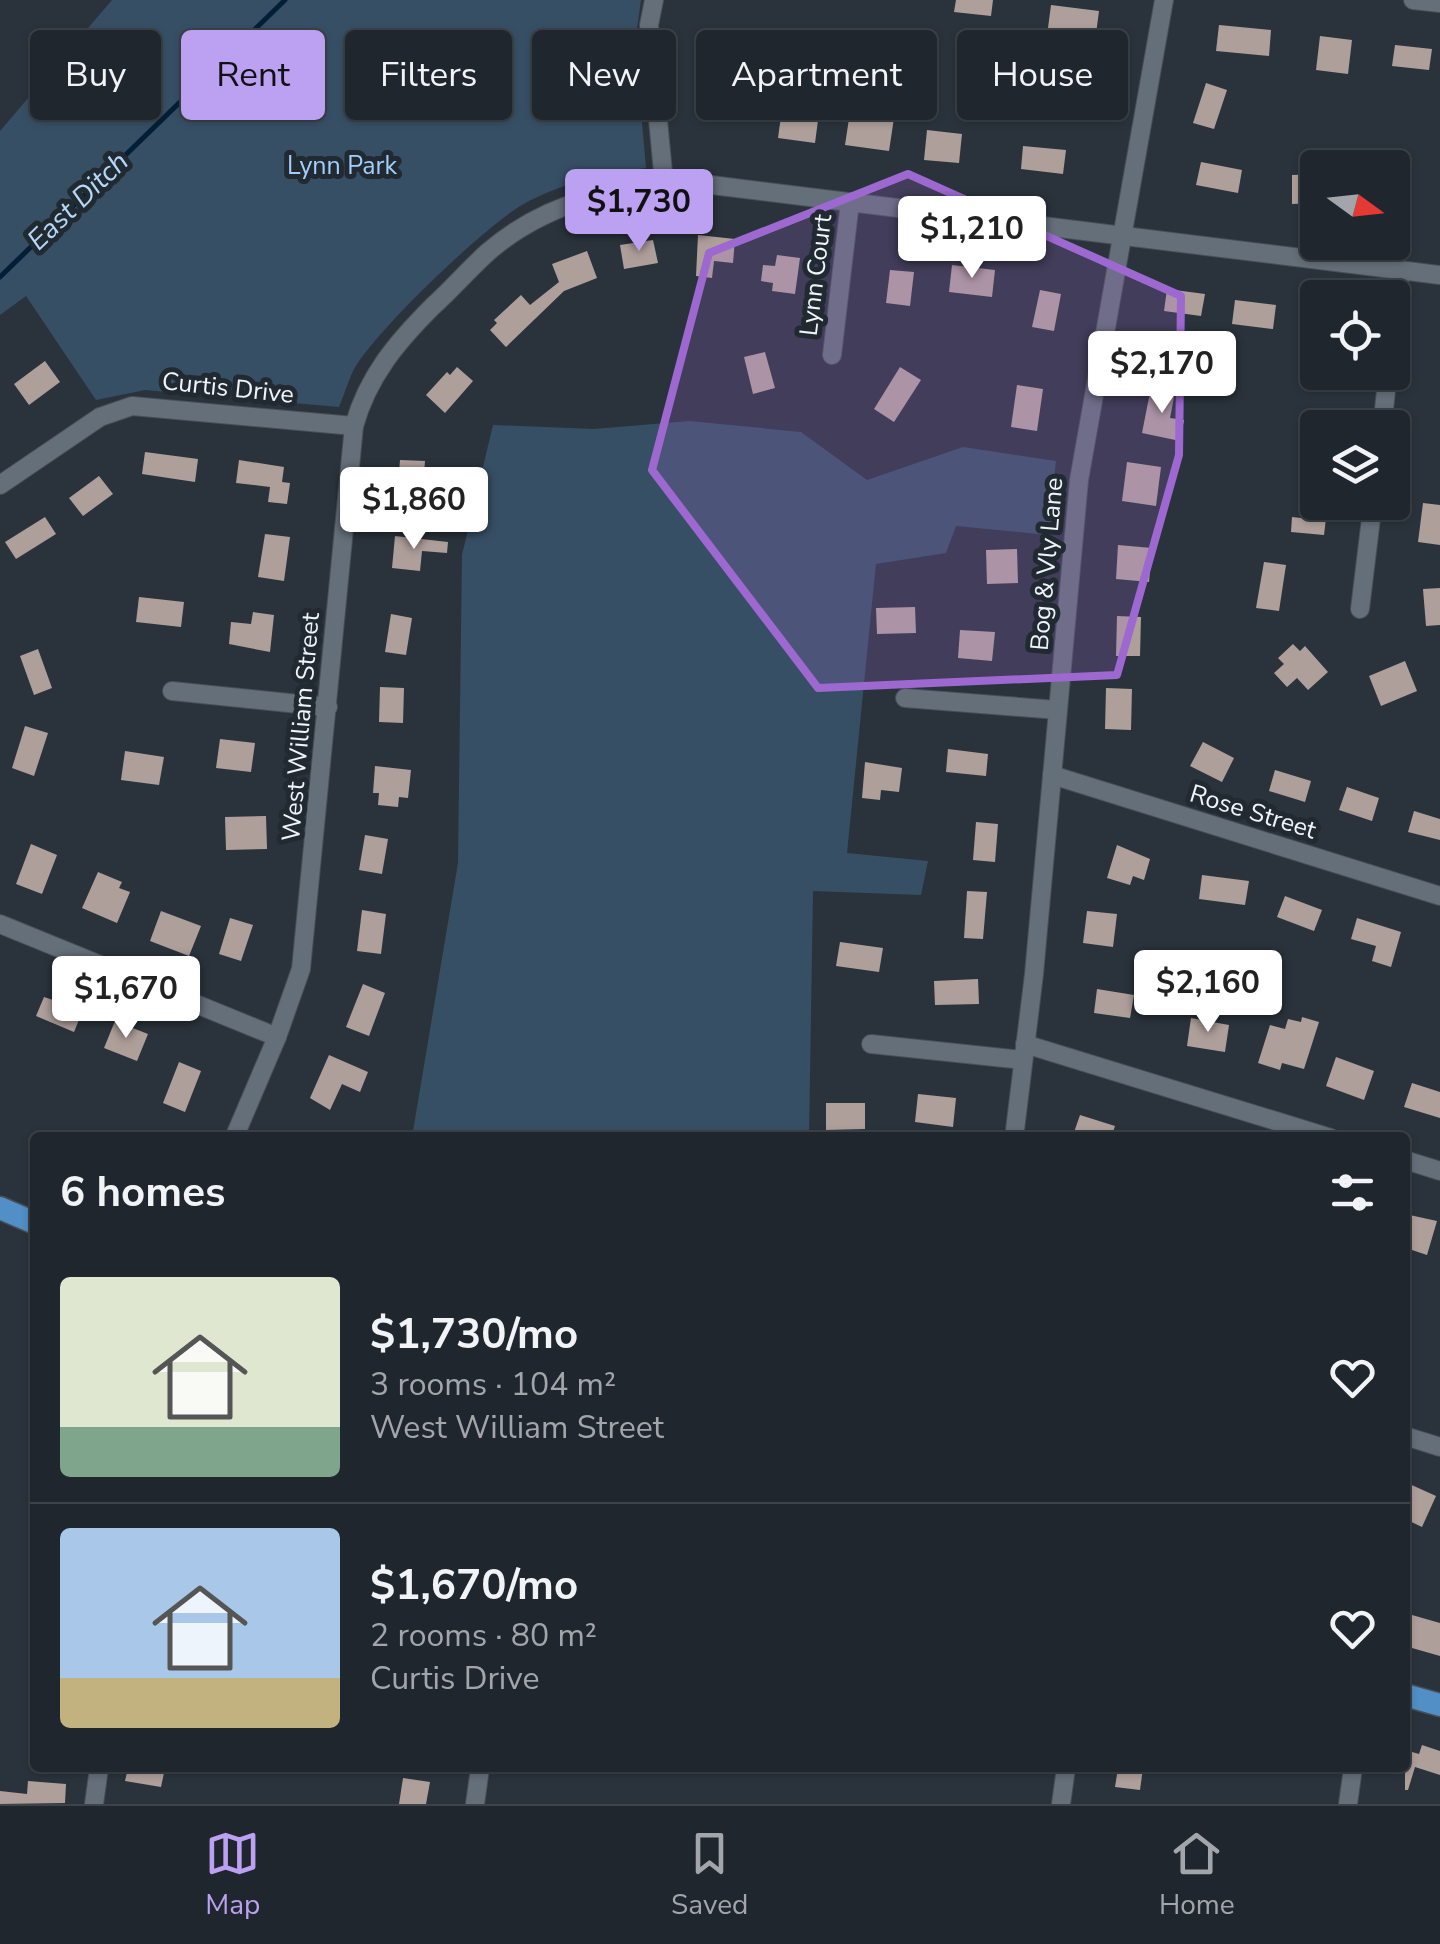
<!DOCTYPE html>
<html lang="en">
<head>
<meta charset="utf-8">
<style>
  body { margin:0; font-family:"Nunito Sans",sans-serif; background:#282e35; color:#f1f3f6; height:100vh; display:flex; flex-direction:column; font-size:38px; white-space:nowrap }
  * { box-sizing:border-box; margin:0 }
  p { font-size:32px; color:#a2a5aa }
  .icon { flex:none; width:55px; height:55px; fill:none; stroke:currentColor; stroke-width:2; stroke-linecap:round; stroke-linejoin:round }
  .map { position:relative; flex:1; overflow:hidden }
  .side { position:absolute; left:30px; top:1132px; width:1380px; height:640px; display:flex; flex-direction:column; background:#20262d; border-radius:10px; box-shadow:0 2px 8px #0004,0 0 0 2px #3d4349 }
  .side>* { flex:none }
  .guide { position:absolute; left:30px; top:30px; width:1380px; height:90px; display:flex; gap:20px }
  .needle { width:65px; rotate:105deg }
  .controls { position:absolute; left:1300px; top:150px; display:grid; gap:20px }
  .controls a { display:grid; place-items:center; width:110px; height:110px; border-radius:10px; background:#20262d; box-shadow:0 2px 8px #0004,0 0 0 2px #3d4349; font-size:50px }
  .price { position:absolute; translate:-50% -85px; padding:0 22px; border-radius:10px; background:#fff; color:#222; font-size:32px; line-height:65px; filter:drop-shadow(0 2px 5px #0008) }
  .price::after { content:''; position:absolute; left:50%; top:60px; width:30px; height:22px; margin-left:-15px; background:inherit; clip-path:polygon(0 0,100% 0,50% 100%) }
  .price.active { background:#bca0f2; color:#111 }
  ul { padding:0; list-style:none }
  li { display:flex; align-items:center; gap:30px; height:250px; padding:0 30px }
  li+li { border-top:2px solid #3d4349 }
  li span { display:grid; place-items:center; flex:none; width:280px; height:200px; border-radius:10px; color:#555 }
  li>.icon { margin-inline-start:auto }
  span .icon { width:120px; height:120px; fill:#fffc; stroke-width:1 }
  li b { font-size:42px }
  h2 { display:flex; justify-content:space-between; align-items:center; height:120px; padding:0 30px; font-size:42px }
  .chip { padding:0 35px; border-radius:10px; background:#20262d; box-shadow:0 2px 8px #0004,0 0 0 2px #3d4349; font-size:35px; line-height:90px }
  .chip.active { background:#bca0f2; color:#111 }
  .menu { display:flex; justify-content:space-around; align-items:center; height:140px; border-top:2px solid #3d4349; background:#20262d; font-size:28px; color:#a2a5aa }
  .menu a { display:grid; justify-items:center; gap:5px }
  .menu .active { color:#bca0f2 }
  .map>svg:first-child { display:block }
  .green { fill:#374f65 }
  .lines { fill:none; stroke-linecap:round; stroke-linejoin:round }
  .stream { stroke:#031f37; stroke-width:5 }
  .building { fill:#af9f9b }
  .minor-casing { stroke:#484f57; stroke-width:20 }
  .major-casing { stroke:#484f57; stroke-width:25 }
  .minor { stroke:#656f79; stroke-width:18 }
  .major { stroke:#518fc6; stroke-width:22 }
  .marked { fill:#9e68d1; fill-opacity:0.2; stroke:#9e68d1; stroke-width:8; stroke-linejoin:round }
  .labels { text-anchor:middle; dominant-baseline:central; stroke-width:10; stroke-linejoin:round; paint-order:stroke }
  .park-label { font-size:25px; fill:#a0cffe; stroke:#212931 }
  .street-label { font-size:25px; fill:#f0f5fb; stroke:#212931 }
  .water-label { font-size:28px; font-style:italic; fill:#b4d7fa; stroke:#212931 }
</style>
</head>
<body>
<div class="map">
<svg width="1440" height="1804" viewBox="0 0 1440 1804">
  <rect width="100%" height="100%" fill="#2a333c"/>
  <!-- green -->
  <g class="green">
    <path d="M 112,0 L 641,0 L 635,43 L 646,168 C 603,175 560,183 522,205 C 485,226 372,334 353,371 C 348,382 344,395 339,407 L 145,390 L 96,400 L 26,296 L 0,315 L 0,131 Z"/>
    <polygon points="690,421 801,432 867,480 963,447 1056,461 1048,535 956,526 946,553 876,564 847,853 928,861 921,895 813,891 809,1137 412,1137 458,863 462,555 493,425 594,429"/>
  </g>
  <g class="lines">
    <!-- stream -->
    <polyline class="stream" points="0,277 285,0"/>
  </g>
  <!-- building -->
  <g class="building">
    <polygon points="956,0 993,0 991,16 954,12"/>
    <polygon points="1051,5 1099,11 1096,34 1081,32 1080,41 1062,38 1063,30 1048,28"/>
    <polygon points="1219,25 1271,30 1269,56 1216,51"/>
    <polygon points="1320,36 1352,40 1348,74 1316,70"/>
    <polygon points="1395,45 1432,49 1429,70 1392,66"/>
    <polygon points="1081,64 1103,68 1096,106 1074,102"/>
    <polygon points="723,79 727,113 700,116 696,81"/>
    <polygon points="1206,83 1227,90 1214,129 1193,123"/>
    <polygon points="806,103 820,105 815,143 778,138 781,116 804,119"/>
    <polygon points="850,112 894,118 889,151 845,145"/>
    <polygon points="927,130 962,134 959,163 924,160"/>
    <polygon points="1023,146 1066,150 1063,174 1021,169"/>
    <polygon points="1201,162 1242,170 1238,193 1196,185"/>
    <polygon points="1318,174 1318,203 1292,204 1292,175"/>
    <polygon points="698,235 735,239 733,263 714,261 712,278 696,276"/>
    <polygon points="653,240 658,263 624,269 620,245"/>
    <polygon points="587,251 597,278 564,291 506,347 504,345 490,330 497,323 494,320 521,295 530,305 559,282 552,264"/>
    <polygon points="777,255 800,258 795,294 772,291 773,283 761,281 763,265 775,266"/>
    <polygon points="952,265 995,270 992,297 949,292"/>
    <polygon points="890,270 914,272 910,306 886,303"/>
    <polygon points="1167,289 1205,294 1201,316 1164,311"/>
    <polygon points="1040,290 1061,294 1054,331 1032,327"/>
    <polygon points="1235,300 1276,305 1273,329 1232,324"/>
    <polygon points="765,352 775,388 753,394 744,357"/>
    <polygon points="45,361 60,382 29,405 14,384"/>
    <polygon points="457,367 473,381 445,413 426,395 447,372 450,375"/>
    <polygon points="900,367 921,380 894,422 874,409"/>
    <polygon points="1017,385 1043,389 1037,431 1011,427"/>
    <polygon points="1151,387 1175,392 1170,418 1184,420 1180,441 1142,433"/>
    <polygon points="1305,411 1331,413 1330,428 1318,428 1318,458 1301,457"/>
    <polygon points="145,452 198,459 195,482 142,474"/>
    <polygon points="239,460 284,467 282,482 290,483 287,504 268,502 270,487 236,483"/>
    <polygon points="400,460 425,461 422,498 397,496"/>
    <polygon points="1127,462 1161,467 1156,506 1122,501"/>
    <polygon points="99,476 113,494 83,516 69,498"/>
    <polygon points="1304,494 1318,495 1318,502 1328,502 1324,535 1291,532 1292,517 1301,518"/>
    <polygon points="1423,503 1440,505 1440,545 1418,542"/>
    <polygon points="45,517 56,534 16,559 5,542"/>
    <polygon points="265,534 290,537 284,581 258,577"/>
    <polygon points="395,536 448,542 447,553 422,551 420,571 392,568"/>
    <polygon points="1118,545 1152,548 1149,582 1116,579"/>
    <polygon points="1017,549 1018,583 987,584 986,550"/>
    <polygon points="1264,562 1286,565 1279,611 1256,608"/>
    <polygon points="1440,588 1440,625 1426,626 1423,589"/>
    <polygon points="139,597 184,602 181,627 136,622"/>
    <polygon points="915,607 916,633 877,634 876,608"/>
    <polygon points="253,612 274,615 270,652 229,644 231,622 251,624"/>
    <polygon points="391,614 412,618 406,655 385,652"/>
    <polygon points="1117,616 1141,617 1140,656 1116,656"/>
    <polygon points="960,630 995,632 992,661 958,658"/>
    <polygon points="1293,644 1300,651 1305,646 1328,672 1308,690 1297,678 1287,687 1274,673 1284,664 1278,658"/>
    <polygon points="38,649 52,688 34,695 20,656"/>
    <polygon points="1405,661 1417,691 1381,706 1369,676"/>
    <polygon points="380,687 404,688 403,723 379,722"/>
    <polygon points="1106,688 1132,689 1131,730 1105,729"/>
    <polygon points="25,726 48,733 34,776 12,768"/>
    <polygon points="220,739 255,743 251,772 216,768"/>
    <polygon points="1203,742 1234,758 1222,782 1190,766"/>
    <polygon points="948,749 988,754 986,776 946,772"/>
    <polygon points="125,751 164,757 159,785 121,780"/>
    <polygon points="865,762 902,768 899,792 881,790 880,800 862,798"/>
    <polygon points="375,766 411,770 408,798 399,797 398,807 378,805 379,793 373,793"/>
    <polygon points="1275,770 1311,781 1305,802 1269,791"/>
    <polygon points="1347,787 1379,798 1372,821 1339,810"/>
    <polygon points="1414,811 1440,819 1440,840 1408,832"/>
    <polygon points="266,816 267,849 226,850 225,817"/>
    <polygon points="976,822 998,824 995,862 973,860"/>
    <polygon points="365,835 388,839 382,874 359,870"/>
    <polygon points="31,844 57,855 42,894 16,884"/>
    <polygon points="1117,845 1150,859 1144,880 1133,876 1130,885 1107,878"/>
    <polygon points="98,872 122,882 119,888 130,892 117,923 82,908"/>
    <polygon points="1202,875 1249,881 1245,905 1199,899"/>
    <polygon points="967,891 987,892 983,939 964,938"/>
    <polygon points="1285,896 1322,910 1314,931 1277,917"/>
    <polygon points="362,910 386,914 381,954 357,951"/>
    <polygon points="161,911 201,926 189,956 150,941"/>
    <polygon points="1087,911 1117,914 1113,947 1083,943"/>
    <polygon points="230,918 253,925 241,961 219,954"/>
    <polygon points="1357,918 1401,932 1391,967 1372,961 1376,946 1351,939"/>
    <polygon points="840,942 883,948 879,972 836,966"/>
    <polygon points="978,979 979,1004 935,1005 934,981"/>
    <polygon points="363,984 385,993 369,1036 346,1027"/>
    <polygon points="1097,989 1134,995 1130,1018 1094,1013"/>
    <polygon points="44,997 83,1010 74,1032 36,1016"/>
    <polygon points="1302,1017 1319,1022 1304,1069 1282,1063 1280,1070 1258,1063 1270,1025 1285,1029 1288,1019 1301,1022"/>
    <polygon points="1191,1018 1229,1025 1225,1052 1187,1046"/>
    <polygon points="115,1021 148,1034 137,1061 104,1048"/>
    <polygon points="329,1055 368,1072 360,1092 342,1084 330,1110 310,1098"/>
    <polygon points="1336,1057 1374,1071 1364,1100 1326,1086"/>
    <polygon points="179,1062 201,1071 185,1112 163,1103"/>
    <polygon points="1412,1083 1440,1092 1440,1118 1404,1107"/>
    <polygon points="918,1094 956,1098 953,1127 915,1122"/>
    <polygon points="826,1103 865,1103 865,1129 826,1130"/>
    <polygon points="1080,1115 1115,1126 1111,1138 1072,1138"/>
    <polygon points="1405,1214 1437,1221 1427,1255 1409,1249 1412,1239 1405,1237"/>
    <polygon points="1405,1482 1436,1496 1422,1527 1405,1519"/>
    <polygon points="1405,1613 1440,1623 1440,1656 1405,1646"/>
    <polygon points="1422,1745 1440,1751 1440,1775 1415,1767 1408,1790 1405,1790 1405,1750 1419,1754"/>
    <polygon points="128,1768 165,1768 161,1787 125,1781"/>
    <polygon points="1118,1768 1143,1768 1140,1790 1115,1787"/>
    <polygon points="403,1778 430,1782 426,1804 399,1804"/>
    <polygon points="28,1781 66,1784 65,1803 0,1804 0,1791 27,1794"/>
  </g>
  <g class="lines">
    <!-- minor casing -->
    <g class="minor-casing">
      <g id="minor">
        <polyline points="654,0 649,25 664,183"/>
        <polyline points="1413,0 1440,3"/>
        <polyline points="1392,338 1401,270"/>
        <polyline points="832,355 850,202"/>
        <polyline points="1382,428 1388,372"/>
        <polyline points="0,485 100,417 132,406 354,426"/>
        <polyline points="1360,609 1373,502"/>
        <polyline points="172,691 328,707"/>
        <polyline points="905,698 1058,710"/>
        <polyline points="1052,775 1440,896"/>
        <polyline points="0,924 277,1037"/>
        <polyline points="871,1044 1023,1060"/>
        <polyline points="1025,1044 1331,1138"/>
        <path d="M 234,1138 L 277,1037 L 301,969 L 354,426 C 368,376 397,342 433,306 C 452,289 469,269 488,252 C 543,204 616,186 687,182 L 1440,275"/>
        <polyline points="1014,1138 1034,974 1079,480 1164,0"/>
        <polyline points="1405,1160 1440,1171"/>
        <polyline points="1405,1436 1440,1447"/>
        <polyline points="94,1804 99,1768"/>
        <polyline points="475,1804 480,1768"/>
        <polyline points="1061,1804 1066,1768"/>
        <polyline points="1348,1804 1353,1768"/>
      </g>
    </g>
    <!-- major casing -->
    <g class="major-casing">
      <g id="major">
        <polyline points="0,1208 35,1223"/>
        <polyline points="1405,1695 1440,1705"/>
      </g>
    </g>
    <!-- minor -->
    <use href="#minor" class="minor"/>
    <!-- major -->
    <use href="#major" class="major"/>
  </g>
  <!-- marked area -->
  <path class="marked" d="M 908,174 L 1181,296 L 1179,455 L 1117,675 L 818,688 L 652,470 L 709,253 Z"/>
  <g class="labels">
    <!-- park labels -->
    <g class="park-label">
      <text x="342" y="166">Lynn Park</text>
    </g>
    <!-- street labels -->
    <g class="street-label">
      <text transform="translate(816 275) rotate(-83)">Lynn Court</text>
      <text transform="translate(228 388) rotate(6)">Curtis Drive</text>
      <text transform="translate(1047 564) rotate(-85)">Bog &amp; Vly Lane</text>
      <text transform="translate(301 727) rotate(-85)">West William Street</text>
      <text transform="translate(1253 812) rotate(17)">Rose Street</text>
    </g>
    <!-- water labels -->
    <g class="water-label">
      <text transform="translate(78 201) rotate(-44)">East Ditch</text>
    </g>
  </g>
</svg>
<div class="controls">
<a><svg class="needle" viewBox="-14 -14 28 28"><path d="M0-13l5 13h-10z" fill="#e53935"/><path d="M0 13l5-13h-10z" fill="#a2a5aa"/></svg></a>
<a><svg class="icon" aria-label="locate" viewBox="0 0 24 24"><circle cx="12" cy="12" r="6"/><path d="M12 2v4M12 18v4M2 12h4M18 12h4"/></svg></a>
<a><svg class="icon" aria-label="layers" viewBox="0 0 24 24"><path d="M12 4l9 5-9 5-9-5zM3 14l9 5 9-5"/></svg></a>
</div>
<b class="price active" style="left:639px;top:254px">$1,730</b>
<b class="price" style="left:972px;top:281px">$1,210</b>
<b class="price" style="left:1162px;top:416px">$2,170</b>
<b class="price" style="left:414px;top:552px">$1,860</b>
<b class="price" style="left:1208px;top:1035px">$2,160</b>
<b class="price" style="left:126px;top:1041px">$1,670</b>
<div class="guide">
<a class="chip">Buy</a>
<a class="chip active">Rent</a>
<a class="chip">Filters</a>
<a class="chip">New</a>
<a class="chip">Apartment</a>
<a class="chip">House</a>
</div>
<section class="side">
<h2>6 homes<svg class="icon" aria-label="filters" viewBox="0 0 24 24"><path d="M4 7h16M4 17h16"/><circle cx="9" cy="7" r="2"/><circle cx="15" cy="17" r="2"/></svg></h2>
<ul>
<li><span style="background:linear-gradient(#dfe7d0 75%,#7fa58c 0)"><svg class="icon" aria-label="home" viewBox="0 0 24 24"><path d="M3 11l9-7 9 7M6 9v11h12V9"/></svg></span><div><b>$1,730/mo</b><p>3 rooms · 104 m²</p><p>West William Street</p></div><svg class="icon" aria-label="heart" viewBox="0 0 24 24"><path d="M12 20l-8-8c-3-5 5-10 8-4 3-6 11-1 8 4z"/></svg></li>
<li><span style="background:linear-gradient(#a9c7e8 75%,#c2b280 0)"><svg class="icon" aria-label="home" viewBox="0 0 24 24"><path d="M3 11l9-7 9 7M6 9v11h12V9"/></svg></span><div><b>$1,670/mo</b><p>2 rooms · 80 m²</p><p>Curtis Drive</p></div><svg class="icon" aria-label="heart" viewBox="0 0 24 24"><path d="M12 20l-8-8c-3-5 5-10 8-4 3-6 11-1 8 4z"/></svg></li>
</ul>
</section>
</div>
<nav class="menu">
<a class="active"><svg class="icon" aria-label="map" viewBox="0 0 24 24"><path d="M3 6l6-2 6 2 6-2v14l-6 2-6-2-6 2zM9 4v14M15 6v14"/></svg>Map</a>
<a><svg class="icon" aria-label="saved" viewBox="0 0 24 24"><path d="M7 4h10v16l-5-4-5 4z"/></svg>Saved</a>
<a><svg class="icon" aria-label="home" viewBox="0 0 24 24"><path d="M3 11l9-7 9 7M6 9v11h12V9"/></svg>Home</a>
</nav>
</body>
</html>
